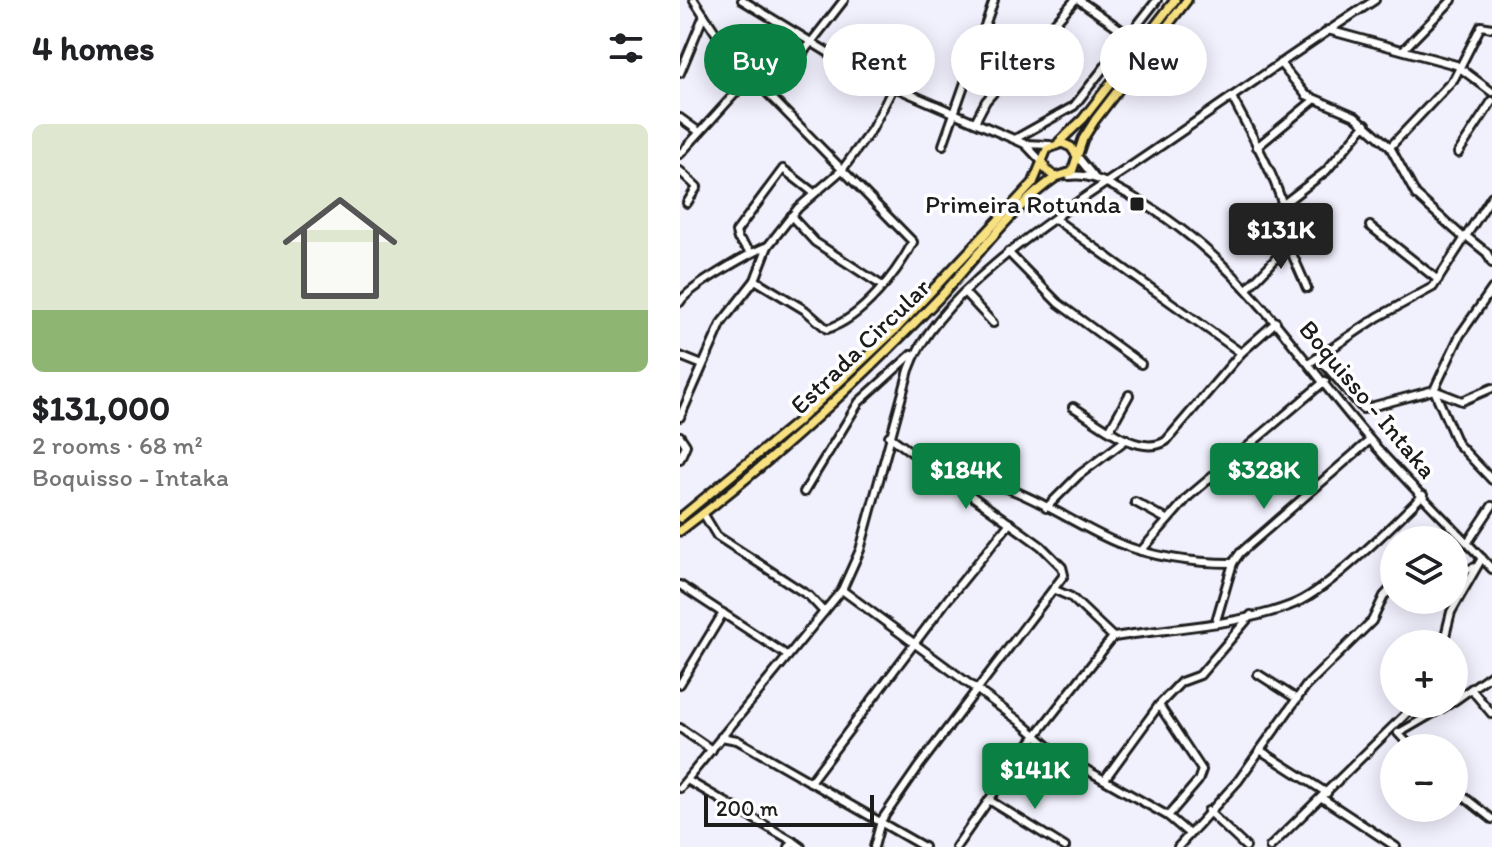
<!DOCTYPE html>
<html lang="en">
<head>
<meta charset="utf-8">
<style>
  body { margin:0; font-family:Itim,sans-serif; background:#f2f2f2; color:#202124; height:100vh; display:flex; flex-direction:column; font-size:30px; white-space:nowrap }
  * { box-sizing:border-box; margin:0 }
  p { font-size:26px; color:#757577 }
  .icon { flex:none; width:44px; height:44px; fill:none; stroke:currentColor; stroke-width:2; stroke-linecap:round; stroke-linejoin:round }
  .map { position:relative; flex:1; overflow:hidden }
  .panel { display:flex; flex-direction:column; background:#fff; width:680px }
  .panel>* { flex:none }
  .guide { position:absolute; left:24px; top:24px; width:668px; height:72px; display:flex; gap:16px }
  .controls { position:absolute; left:700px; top:526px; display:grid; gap:16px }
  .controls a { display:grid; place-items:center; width:88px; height:88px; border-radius:50%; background:#fff; box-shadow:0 4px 20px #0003; font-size:40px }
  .scale { position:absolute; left:24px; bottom:20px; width:170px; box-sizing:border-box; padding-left:8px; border:4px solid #1c1c1c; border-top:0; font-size:22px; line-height:28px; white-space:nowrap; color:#1c1c1c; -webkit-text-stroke:6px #fff; paint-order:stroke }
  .price { position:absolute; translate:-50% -68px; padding:0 18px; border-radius:8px; background:#0b8043; color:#fff; font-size:26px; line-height:52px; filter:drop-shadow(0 2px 4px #0008) }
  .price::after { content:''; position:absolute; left:50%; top:48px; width:24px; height:18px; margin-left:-12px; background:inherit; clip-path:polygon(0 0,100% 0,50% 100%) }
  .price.on { background:#222; color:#fff }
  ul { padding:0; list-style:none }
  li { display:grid; align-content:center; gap:16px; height:424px; padding:0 32px }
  li span { display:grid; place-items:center; height:248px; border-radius:12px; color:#555 }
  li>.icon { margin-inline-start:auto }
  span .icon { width:144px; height:144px; fill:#fffc; stroke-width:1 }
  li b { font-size:34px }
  h2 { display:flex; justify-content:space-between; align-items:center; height:96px; padding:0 32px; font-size:34px }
  .chip { padding:0 28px; border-radius:36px; background:#fff; box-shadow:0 4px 20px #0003; font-size:28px; line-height:72px }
  .chip.on { background:#0b8043; color:#fff }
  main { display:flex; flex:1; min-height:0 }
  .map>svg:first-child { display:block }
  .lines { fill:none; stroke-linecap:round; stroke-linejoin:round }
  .minor-casing { stroke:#1c1c1c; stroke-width:12 }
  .major-casing { stroke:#1c1c1c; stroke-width:13 }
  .minor { stroke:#fff; stroke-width:6 }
  .major { stroke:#f8e181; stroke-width:7 }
  .poi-dot { fill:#1c1c1c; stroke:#fff; stroke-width:3 }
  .labels { text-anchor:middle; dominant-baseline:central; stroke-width:7; stroke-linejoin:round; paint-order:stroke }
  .poi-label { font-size:26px; fill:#1c1c1c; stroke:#fff; text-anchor:end }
  .street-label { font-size:26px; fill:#1c1c1c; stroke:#fff }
</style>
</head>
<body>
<main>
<section class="panel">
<h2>4 homes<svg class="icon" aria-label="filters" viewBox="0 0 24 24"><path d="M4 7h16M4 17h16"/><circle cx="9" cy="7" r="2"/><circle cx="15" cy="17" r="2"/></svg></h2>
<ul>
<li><span style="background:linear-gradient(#dfe7d0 75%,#8fb573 0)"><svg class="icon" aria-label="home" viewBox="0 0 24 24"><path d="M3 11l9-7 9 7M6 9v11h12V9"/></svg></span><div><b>$131,000</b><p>2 rooms · 68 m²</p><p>Boquisso - Intaka</p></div></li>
</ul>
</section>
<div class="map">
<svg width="812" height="847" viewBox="0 0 812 847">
  <rect width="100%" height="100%" fill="#f1f0fd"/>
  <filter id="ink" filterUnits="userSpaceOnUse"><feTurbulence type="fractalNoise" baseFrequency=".0125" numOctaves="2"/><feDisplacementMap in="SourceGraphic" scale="16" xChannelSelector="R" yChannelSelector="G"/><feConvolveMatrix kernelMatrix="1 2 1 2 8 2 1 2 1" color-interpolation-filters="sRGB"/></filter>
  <g filter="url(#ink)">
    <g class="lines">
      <!-- minor casing -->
      <g class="minor-casing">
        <g id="minor">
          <path d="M 14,0 L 51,56 L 233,242 C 217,273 182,318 147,329 L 125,310 L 75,280"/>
          <polyline points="62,0 182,73 345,144 363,163"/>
          <polyline points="399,0 450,36"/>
          <polyline points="648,30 776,65 812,92"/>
          <polyline points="723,50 772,0"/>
          <polyline points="600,63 626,95 675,116 710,147"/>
          <polyline points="334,71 373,77"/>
          <polyline points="0,73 24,15"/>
          <polyline points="90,95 164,0"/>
          <path d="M 552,97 C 567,128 615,206 606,240 C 602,257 579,275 568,288"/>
          <polyline points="0,118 18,131"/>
          <polyline points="295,122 306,101 395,0"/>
          <polyline points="335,139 394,106 477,0"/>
          <polyline points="345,144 370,145"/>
          <polyline points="263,145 314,0"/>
          <polyline points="577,147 634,100"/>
          <polyline points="778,153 812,101"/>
          <polyline points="0,154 71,76"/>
          <polyline points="397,156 414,177"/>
          <polyline points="0,171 17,187 7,203"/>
          <path d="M 389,176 C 412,173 431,185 451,196 C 561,258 611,349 691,441 C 729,485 772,526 812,569"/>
          <polyline points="602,205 646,171 686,124"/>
          <polyline points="111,216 135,242 201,285"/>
          <polyline points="375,219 561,353"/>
          <polyline points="690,226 758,280"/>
          <polyline points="786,236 807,253 812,263"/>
          <polyline points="784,238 736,195 710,147 774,79 801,26 812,28"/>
          <polyline points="606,240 627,288"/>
          <polyline points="71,252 58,239 56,232 103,169 134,193"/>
          <polyline points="328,252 378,303 461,364"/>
          <polyline points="812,289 780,335 754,390 777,443 812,480"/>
          <polyline points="285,293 313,323"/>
          <path d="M 0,302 C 8,288 71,252 88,246"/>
          <polyline points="0,356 20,364"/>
          <polyline points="639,358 683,409 754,390 782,401 812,388"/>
          <polyline points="631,362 698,317 753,287 812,196"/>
          <path d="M 393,407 C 418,422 458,458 486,441 L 561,353 L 596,322"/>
          <polyline points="0,417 42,322 75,280 88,246 118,208 162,170 192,129 213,88"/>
          <polyline points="430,429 449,395"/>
          <polyline points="0,436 6,445 0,459"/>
          <path d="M 267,480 C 325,471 386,522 438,543 C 475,558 513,563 553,563"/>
          <polyline points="124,492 179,402 232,354"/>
          <polyline points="455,502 486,519"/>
          <polyline points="366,508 399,475 447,439"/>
          <polyline points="23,513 37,536 129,596 144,612"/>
          <polyline points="788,542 812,506"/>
          <polyline points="461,551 508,497 645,381"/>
          <polyline points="774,573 796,567"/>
          <polyline points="0,585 108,656"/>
          <polyline points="162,590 342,723 375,752 488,816 508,833"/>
          <polyline points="375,590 391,597 433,637"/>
          <polyline points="536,621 553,563 560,553 690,440"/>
          <polyline points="763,644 771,612 802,558"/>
          <polyline points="578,674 617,699"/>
          <polyline points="0,684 43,613"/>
          <polyline points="791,689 812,714"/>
          <polyline points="774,701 812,674"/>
          <polyline points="479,705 522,770 518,781 488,816"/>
          <polyline points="0,728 32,750"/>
          <polyline points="718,733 732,748"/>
          <polyline points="719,733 769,704"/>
          <polyline points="41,737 57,740 244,847"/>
          <polyline points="580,750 647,793"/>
          <polyline points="425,779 479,705 501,682 520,675 571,615"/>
          <polyline points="7,780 114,842"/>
          <polyline points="130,782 268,599 330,523"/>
          <path d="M 0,788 L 162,590 L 180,550 L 229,370 C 258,285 406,198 479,147 C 551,98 622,47 695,0"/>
          <polyline points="774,789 812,819"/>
          <polyline points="642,798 716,847"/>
          <polyline points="309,800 385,847"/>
          <polyline points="528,811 566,847"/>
          <polyline points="109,847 114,842 121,847"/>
          <polyline points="194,847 201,821 239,766 384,575 382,567 361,546 209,436"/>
          <path d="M 276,847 L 342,753 L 433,637 C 487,628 566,625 616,603 C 651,587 714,524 743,495"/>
          <polyline points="498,847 558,781 626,686 692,621 704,596 714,585"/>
          <polyline points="590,847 736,704"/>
        </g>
      </g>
      <!-- major casing -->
      <g class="major-casing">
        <g id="major">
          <polyline points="379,142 403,119 495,0"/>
          <polyline points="363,163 366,170 376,177 392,172 403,139 415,120 507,0"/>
          <polyline points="0,518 116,423 215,330 353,183 367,149 382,143 391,147 397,156"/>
          <path d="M 0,531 C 92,462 178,382 258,299 C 294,261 333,206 376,177"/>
        </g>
      </g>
      <!-- minor -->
      <use href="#minor" class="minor"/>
      <!-- major -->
      <use href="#major" class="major"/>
    </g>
  </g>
  <!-- markers -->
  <rect class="poi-dot" x="449" y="196" width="16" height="16" rx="4"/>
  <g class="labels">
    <!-- poi labels -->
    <g class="poi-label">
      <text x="441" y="204">Primeira Rotunda</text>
    </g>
    <!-- street labels -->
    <g class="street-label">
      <text transform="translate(180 346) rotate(-44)">Estrada Circular</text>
      <text transform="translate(688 399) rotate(50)">Boquisso - Intaka</text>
    </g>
  </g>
</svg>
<div class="controls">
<a><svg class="icon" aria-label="layers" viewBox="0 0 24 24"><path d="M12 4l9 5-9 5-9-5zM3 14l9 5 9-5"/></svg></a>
<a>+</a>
<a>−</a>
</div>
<div class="scale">200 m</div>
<b class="price on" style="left:601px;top:271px">$131K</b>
<b class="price" style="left:286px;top:511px">$184K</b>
<b class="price" style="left:584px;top:511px">$328K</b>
<b class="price" style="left:355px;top:811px">$141K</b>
<div class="guide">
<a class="chip on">Buy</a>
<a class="chip">Rent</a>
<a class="chip">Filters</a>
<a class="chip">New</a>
</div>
</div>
</main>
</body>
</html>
